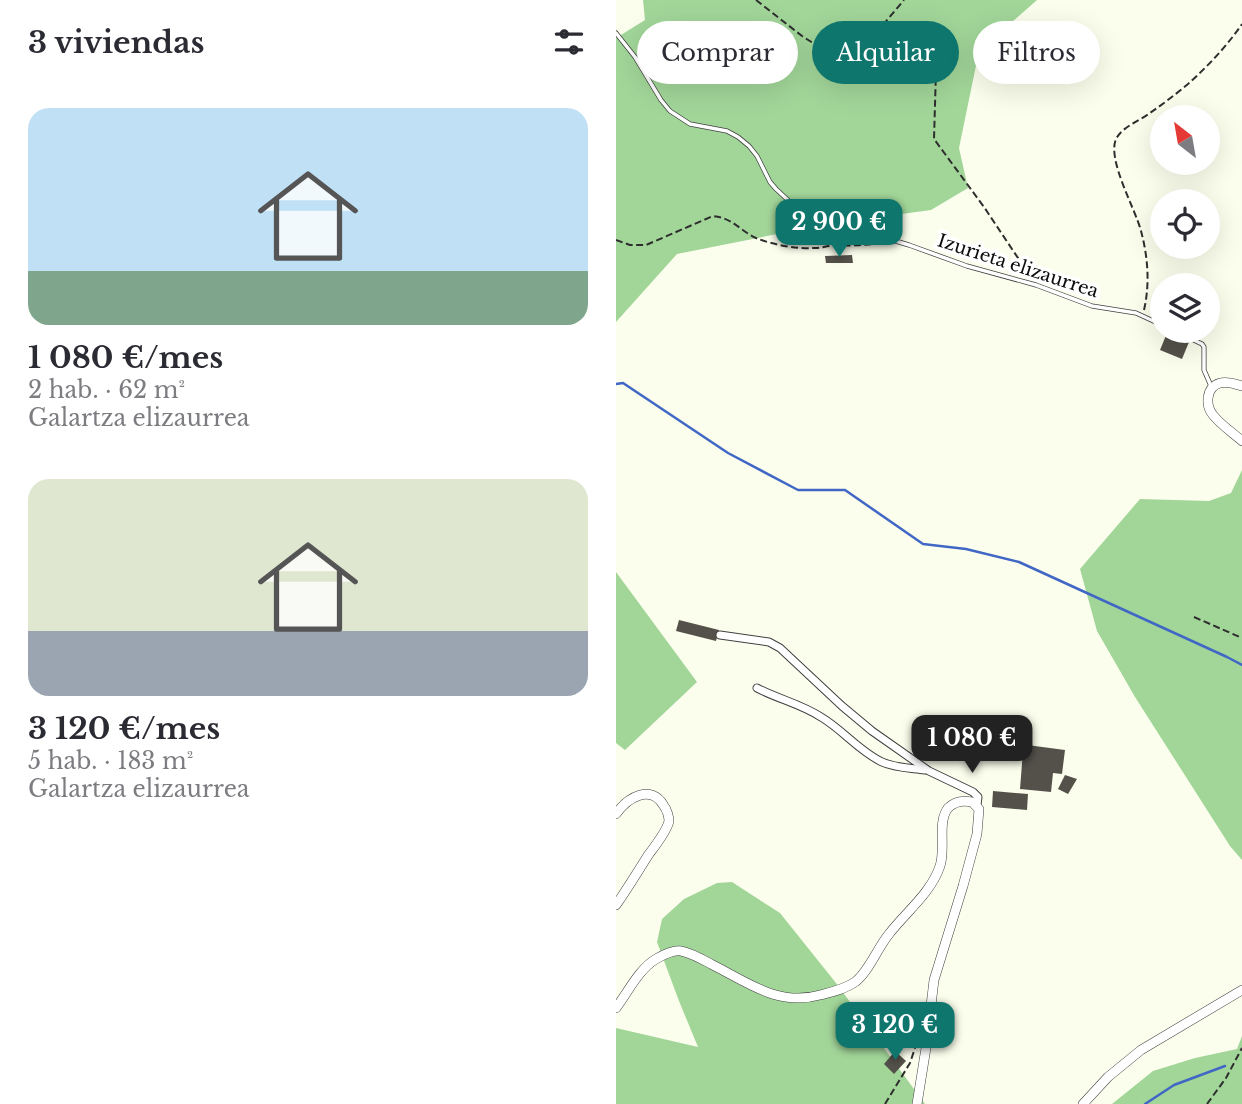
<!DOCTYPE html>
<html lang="es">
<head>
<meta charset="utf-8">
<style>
  body { margin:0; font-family:"Libre Baskerville",serif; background:#f2f2f3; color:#2b2b33; height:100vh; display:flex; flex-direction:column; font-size:26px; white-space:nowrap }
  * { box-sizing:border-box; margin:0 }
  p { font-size:23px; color:#7c7c81 }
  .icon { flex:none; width:38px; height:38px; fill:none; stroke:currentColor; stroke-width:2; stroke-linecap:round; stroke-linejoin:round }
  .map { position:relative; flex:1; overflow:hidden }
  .drawer { display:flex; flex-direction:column; background:#fff; width:616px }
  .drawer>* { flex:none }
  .top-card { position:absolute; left:21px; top:21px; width:499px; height:63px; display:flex; gap:14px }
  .needle { width:46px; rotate:329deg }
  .fabs { position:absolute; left:534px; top:105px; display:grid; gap:14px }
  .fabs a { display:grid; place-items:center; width:70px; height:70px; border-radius:50%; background:#fff; box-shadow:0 7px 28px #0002; font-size:35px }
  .price { position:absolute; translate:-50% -60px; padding:0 16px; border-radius:14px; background:#0f766e; color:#fff; font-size:23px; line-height:46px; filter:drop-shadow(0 2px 4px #0008) }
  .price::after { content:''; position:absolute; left:50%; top:42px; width:21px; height:16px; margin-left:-10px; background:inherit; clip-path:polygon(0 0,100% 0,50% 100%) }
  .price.active { background:#222; color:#fff }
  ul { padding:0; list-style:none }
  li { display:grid; align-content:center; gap:14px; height:371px; padding:0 28px }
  li span { display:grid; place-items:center; height:217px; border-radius:21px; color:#555 }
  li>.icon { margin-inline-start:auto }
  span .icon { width:126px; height:126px; fill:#fffc; stroke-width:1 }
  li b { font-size:30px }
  h2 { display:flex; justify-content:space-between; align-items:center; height:84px; padding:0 28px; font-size:30px }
  .chip { padding:0 24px; border-radius:32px; background:#fff; box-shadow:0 7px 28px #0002; font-size:24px; line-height:63px }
  .chip.active { background:#0f766e; color:#fff }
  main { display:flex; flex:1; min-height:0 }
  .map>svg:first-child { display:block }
  .forest { fill:#a2d699 }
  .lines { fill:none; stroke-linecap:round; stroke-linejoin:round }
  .stream { stroke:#4067c5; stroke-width:2.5 }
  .building { fill:#54514a }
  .service-casing { stroke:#3f3f3f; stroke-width:5 }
  .minor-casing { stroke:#3f3f3f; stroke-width:9 }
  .tertiary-casing { stroke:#3f3f3f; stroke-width:10 }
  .path { stroke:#2e2e2e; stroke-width:2; stroke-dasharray:7 3.5; stroke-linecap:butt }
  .service { stroke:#fff; stroke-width:3.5 }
  .minor { stroke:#fff; stroke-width:7 }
  .tertiary { stroke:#fff; stroke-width:9 }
  .labels { text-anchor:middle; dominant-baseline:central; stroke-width:7; stroke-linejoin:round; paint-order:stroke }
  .street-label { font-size:18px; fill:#0c0c0c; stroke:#fff }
</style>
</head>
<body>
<main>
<section class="drawer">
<h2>3 viviendas<svg class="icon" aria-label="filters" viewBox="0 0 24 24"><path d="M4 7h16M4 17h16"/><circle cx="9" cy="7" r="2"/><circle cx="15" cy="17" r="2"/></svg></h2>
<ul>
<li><span style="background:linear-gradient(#bfe0f5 75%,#7fa58c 0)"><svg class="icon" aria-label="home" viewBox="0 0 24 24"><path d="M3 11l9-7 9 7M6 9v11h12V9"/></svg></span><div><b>1 080 €/mes</b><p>2 hab. · 62 m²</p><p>Galartza elizaurrea</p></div></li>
<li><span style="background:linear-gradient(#dfe7d0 70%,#9aa5b1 0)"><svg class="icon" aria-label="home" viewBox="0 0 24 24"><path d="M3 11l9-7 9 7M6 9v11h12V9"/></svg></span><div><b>3 120 €/mes</b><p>5 hab. · 183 m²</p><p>Galartza elizaurrea</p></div></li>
</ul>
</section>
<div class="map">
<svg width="626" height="1104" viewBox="0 0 626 1104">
  <rect width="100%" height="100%" fill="#fcfeed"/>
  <!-- forest -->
  <g class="forest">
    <polygon points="27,0 421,0 363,51 343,148 352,188 315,210 212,224 61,254 0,322 0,38 29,20"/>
    <polygon points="626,470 626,860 614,846 519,697 481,631 464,569 524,499 593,501 615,493"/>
    <polygon points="0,572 81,682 9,750 0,743"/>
    <polygon points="116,882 164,913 220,983 309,1104 0,1104 0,1028 82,1047 63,1001 41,942 46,919 68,899 101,883"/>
    <polygon points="626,1036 626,1104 496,1104 537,1071 579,1058 621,1049"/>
  </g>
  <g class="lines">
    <!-- stream -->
    <g class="stream">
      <polyline points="0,384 7,383 112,453 182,490 229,490 307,544 350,549 403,562 611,657 626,665"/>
      <polyline points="529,1104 558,1085 609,1066"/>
    </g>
  </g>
  <!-- building -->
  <g class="building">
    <polygon points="236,255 237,263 210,263 209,256"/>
    <polygon points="551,333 573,342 566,359 544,350"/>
    <polygon points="63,620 103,630 100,641 60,631"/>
    <polygon points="411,745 449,750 446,774 437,773 435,792 404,789 407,751 410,751"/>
    <polygon points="449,775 461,779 452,794 442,789"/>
    <polygon points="377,791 412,794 411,810 376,807"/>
    <polygon points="279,1051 290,1061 278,1074 268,1064"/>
  </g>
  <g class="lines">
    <!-- service casing -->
    <g class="service-casing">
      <g id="service">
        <polyline points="0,33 19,57 45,100 54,111 74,124 111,131 122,137 133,146 141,156 154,182 160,189 174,202 190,212 239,229 293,245 351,266 420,285 476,306 520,313 546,325"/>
        <polyline points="559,331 586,344 588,347 588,370 595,386"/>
      </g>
    </g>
    <!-- minor casing -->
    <g class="minor-casing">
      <g id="minor">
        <polyline points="104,635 153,642 164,648 226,706 256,731 313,771 357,792 362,797 361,805"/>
        <path d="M 141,688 C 162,699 185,704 205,717 C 227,730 243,751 266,762 C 279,768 295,768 309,770"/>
      </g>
    </g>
    <!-- tertiary casing -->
    <g class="tertiary-casing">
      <g id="tertiary">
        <path d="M 626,386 C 620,384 611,381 604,383 C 590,387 589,405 597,415 C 605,425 617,433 626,441"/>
        <path d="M 0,814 C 11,798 35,783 48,806 C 51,810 53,817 53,821 C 51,831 39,846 33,854 C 22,871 12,888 0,905"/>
        <path d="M 0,1008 C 12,992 23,969 40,959 C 47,955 58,950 65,951 C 75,953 86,959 95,964 C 131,982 162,1007 204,995 C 216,992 229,989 239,982 C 252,973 262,947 273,934 C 290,912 315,893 324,866 C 330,849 321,822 332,808 C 339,801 347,800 356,802 L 363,809 L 361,834 L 347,886 L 318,980 L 310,1048 L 301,1104"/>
        <polyline points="467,1104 492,1077 525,1050 626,990"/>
      </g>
    </g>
    <!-- path -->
    <g class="path">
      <polyline points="140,0 186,36 233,66 320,70 318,139 368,207 414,276"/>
      <polyline points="233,65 288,0"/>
      <path d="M 0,240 L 14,245 L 30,245 L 97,216 C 117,218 123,230 140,238 C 157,245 181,249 199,248 C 205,248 210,246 215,246 C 232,245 248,246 264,243"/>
      <path d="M 528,310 C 534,284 532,257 525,231 C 519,208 491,160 500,139 C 506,127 523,121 534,113 C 547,104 560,94 572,84 C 592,66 611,46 626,24"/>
      <polyline points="578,617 626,638"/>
      <polyline points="269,1104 294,1063 301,1042"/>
      <polyline points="591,1104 610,1078 626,1048"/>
    </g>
    <!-- service -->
    <use href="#service" class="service"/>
    <!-- minor -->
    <use href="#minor" class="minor"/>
    <!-- tertiary -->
    <use href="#tertiary" class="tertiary"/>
  </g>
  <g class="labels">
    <!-- street labels -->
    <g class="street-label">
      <text transform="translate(402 266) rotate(18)">Izurieta elizaurrea</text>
    </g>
  </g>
</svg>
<div class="fabs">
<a><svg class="needle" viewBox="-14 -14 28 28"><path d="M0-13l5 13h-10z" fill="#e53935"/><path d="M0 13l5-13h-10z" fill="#7c7c81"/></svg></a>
<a><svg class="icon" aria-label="locate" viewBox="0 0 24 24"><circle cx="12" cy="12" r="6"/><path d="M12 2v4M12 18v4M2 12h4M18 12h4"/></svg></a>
<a><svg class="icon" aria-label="layers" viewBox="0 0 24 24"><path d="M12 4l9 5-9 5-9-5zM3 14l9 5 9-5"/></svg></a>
</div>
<b class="price" style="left:223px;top:259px">2 900 €</b>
<b class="price active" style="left:356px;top:775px">1 080 €</b>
<b class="price" style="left:279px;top:1062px">3 120 €</b>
<div class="top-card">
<a class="chip">Comprar</a>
<a class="chip active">Alquilar</a>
<a class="chip">Filtros</a>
</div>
</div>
</main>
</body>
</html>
